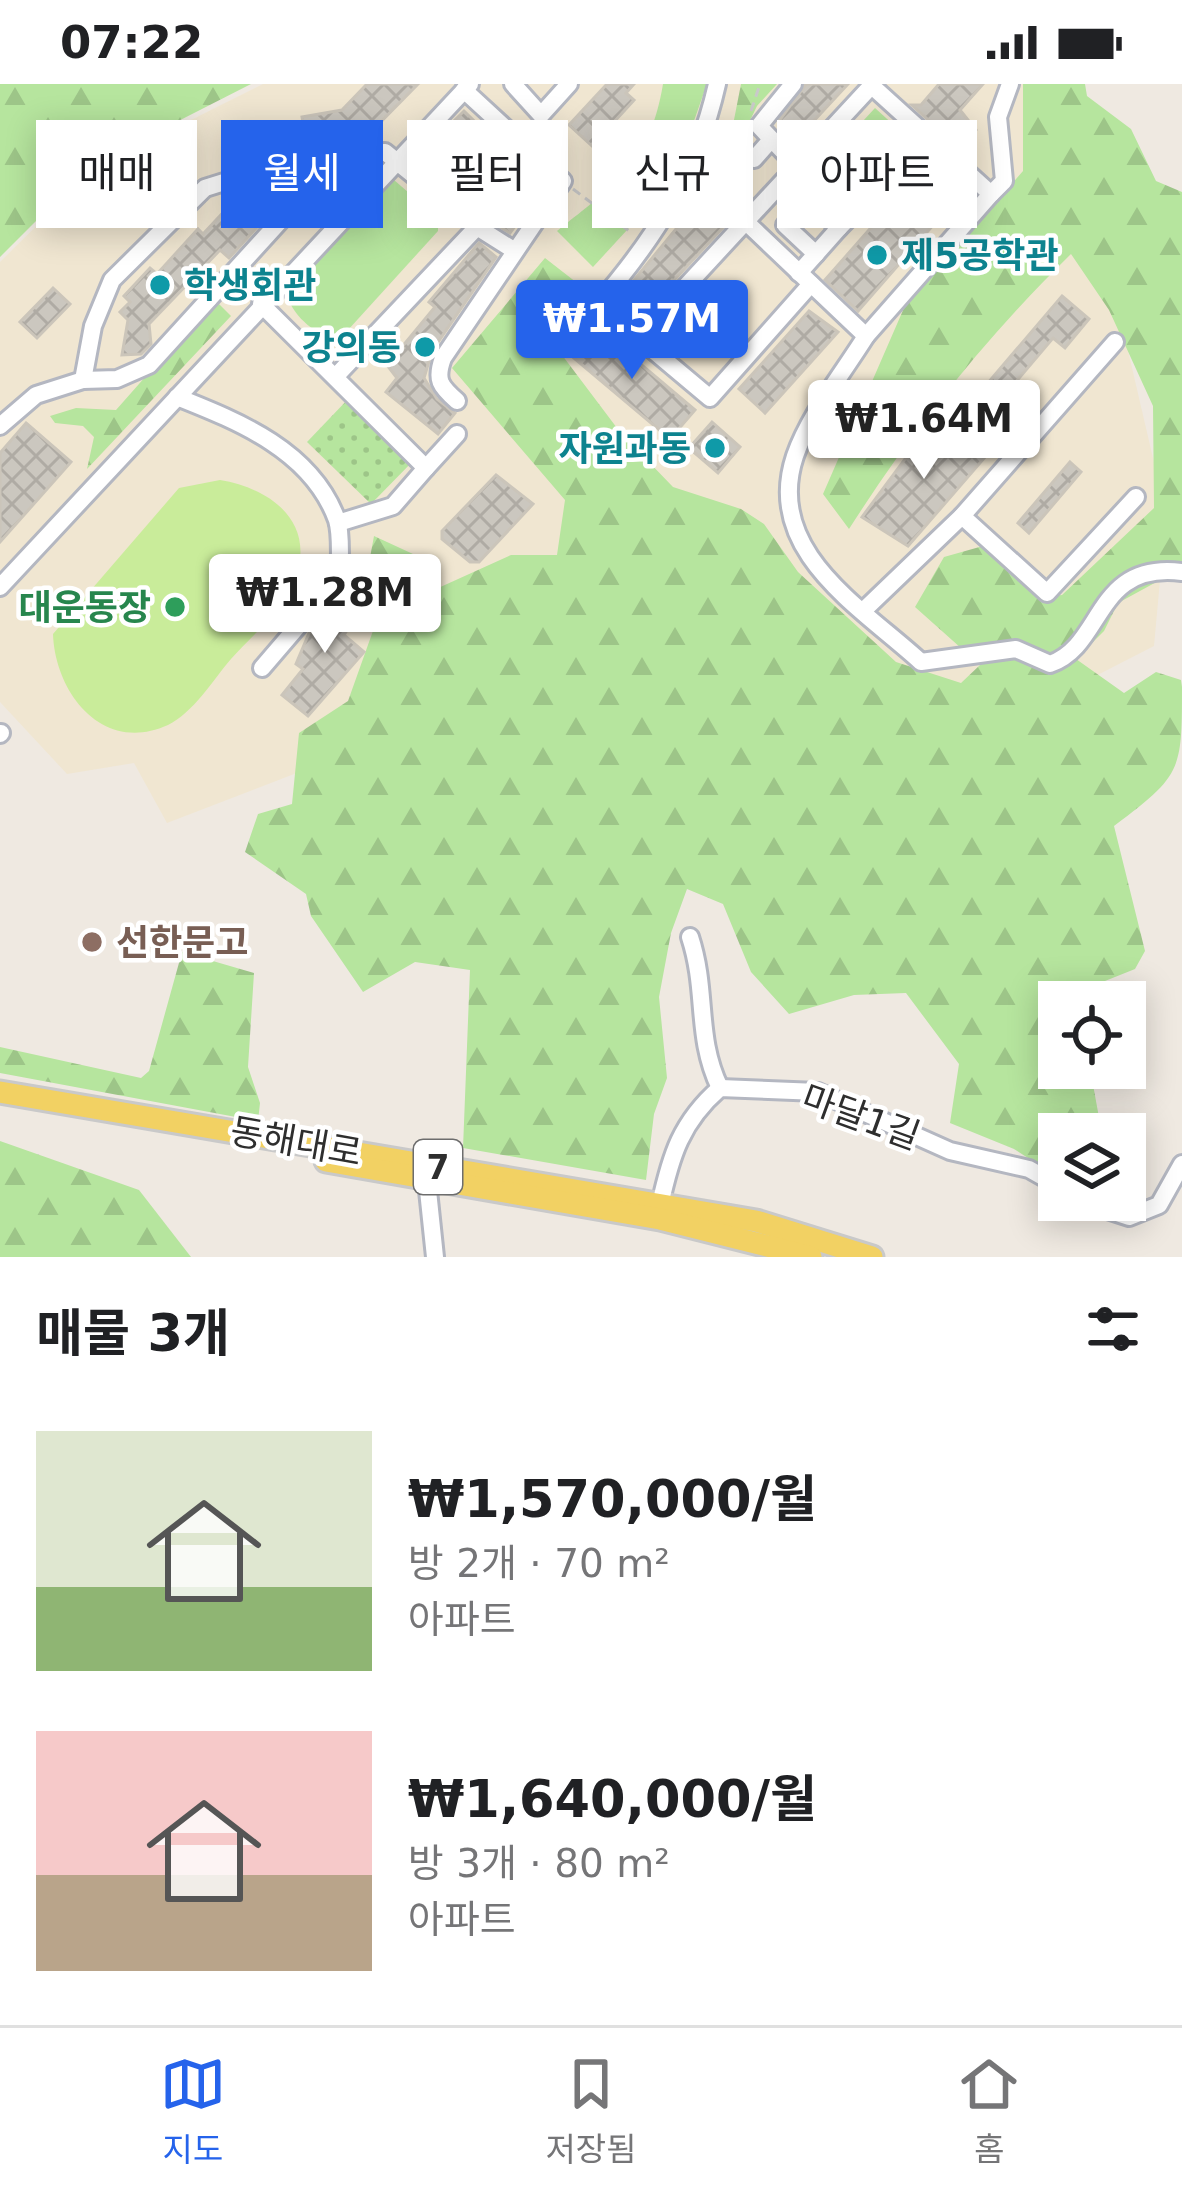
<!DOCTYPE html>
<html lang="ko">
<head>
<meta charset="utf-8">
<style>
  body { margin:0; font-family:"DejaVu Sans","Noto Sans KR",sans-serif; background:#f2f2f2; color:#202124; height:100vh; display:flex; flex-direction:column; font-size:45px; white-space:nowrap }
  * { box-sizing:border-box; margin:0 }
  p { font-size:39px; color:#757577 }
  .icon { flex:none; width:66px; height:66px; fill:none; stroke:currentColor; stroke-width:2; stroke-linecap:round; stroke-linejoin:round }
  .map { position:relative; height:1173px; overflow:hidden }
  .panel { display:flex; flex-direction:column; background:#fff; flex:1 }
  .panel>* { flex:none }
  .banner { position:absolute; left:36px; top:36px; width:1110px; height:108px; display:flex; gap:24px }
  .fabs { position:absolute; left:1038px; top:897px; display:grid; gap:24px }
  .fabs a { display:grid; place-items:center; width:108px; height:108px; border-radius:0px; background:#fff; box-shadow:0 6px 30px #0003; font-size:60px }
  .price { position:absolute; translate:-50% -102px; padding:0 27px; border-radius:12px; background:#fff; color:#222; font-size:39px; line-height:78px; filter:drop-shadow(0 3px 6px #0008) }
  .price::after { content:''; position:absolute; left:50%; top:72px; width:36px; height:27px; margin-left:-18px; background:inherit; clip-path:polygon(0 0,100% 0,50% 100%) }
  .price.active { background:#2563eb; color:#fff }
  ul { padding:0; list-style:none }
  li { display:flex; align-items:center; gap:36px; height:300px; padding:0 36px }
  li span { display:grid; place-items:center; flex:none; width:336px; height:240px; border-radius:0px; color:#555 }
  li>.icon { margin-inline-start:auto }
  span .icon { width:144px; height:144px; fill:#fffc; stroke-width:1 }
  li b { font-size:51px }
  h2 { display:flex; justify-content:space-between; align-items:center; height:144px; padding:0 36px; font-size:51px }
  .chip { padding:0 42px; border-radius:0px; background:#fff; box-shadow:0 6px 30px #0003; font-size:42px; line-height:108px }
  .chip.active { background:#2563eb; color:#fff }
  .status { display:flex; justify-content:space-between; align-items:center; height:84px; padding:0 60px; background:#fff; direction:ltr }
  .status svg { height:33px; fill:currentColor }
  .tab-bar { display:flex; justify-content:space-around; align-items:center; height:168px; border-top:3px solid #e0e0e0; background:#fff; font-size:33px; color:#757577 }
  .tab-bar a { display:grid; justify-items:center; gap:6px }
  .tab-bar .active { color:#2563eb }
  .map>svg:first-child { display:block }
  .education { fill:#f0e6d1 }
  .grass { fill:#b6e59e }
  .forest { fill:url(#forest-firs) }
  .park { fill:url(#park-dots) }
  .pitch { fill:#c9ec9a }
  .building { fill:url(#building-cross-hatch); stroke:#cbc5ba; stroke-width:3 }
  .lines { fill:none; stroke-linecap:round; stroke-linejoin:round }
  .minor-casing { stroke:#b4b7c1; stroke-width:22 }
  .major-casing { stroke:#c9c9c9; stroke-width:27 }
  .path { stroke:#c9c9c9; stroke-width:3; stroke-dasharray:9 6; stroke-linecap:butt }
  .minor { stroke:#fff; stroke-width:16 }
  .major { stroke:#f2d163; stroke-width:21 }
  .culture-dot { fill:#0f9aa8; stroke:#fff; stroke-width:4.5 }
  .leisure-dot { fill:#2e9e5b; stroke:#fff; stroke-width:4.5 }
  .education-dot { fill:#8d6e63; stroke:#fff; stroke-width:4.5 }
  .labels { text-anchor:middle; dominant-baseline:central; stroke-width:9; stroke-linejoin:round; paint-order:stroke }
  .shield { fill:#fff; stroke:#6d6d6d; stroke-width:3 }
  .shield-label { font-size:33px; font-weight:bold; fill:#2e2e2e }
  .culture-label { font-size:36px; font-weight:bold; fill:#0d838f; stroke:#fff; text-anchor:start }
  .leisure-label { font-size:36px; font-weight:bold; fill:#27864d; stroke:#fff; text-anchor:end }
  .education-label { font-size:36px; font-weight:bold; fill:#785e54; stroke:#fff; text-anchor:start }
  .street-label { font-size:36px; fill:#2e2e2e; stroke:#fff }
</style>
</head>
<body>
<div class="status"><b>07:22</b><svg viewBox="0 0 49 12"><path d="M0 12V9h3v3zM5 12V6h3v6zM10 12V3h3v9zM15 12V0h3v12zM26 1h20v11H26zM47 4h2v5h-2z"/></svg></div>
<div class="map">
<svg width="1182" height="1173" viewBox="0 0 1182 1173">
  <defs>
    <pattern id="forest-firs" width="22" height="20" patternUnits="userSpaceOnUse" patternTransform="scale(3)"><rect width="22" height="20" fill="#b6e59e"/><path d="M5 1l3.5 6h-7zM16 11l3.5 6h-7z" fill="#9dc588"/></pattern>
    <pattern id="park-dots" width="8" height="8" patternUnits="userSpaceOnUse" patternTransform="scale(3)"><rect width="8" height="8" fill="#b6e59e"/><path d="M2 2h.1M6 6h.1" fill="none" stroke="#9dc588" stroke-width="1.8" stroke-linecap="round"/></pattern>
    <pattern id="building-cross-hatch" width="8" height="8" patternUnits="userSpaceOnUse" patternTransform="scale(3)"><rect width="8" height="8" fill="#cbc7bf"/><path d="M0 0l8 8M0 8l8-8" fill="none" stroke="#afaba4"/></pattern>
  </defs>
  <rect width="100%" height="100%" fill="#efe9e1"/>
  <!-- education -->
  <polygon class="education" points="263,0 1066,0 1166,430 1154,562 1078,601 390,653 167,739 134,679 67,690 0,618 0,178 95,84"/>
  <!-- grass -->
  <g class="grass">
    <path d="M 663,0 L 707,0 L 673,96 L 593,183 L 557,147 C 616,100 650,78 663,0 Z"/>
    <polygon points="875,24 919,64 872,116 827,76"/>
    <path d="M 394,96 L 438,134 L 438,147 L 338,257 C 318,252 293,233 288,213 L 382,101 Z"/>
  </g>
  <!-- forest -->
  <g class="forest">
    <polygon points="0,0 251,0 92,81 0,173"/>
    <polygon points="741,0 777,0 757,22 723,92"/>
    <path d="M 1023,0 L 1085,0 L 1087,12 L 1131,45 L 1156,97 L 1182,108 L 1182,484 L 1118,519 L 1104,547 L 1076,575 L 1124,609 L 1156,588 L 1181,596 L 1182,603 C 1182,687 1182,691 1114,742 L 1145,867 L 1135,885 L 1090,903 L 1089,918 L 1059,918 L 1059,984 L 1090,984 L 1100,1039 L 1094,1050 L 1059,1050 L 1059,1094 L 1014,1065 L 950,1039 L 959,980 L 906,909 L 854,911 L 789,930 L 751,888 L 723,820 L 687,805 L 671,849 L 659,913 L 667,994 L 654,1030 L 646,1096 L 463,1064 L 470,886 L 415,878 L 363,908 L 311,832 L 306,810 L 245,768 L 258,730 L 292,720 L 299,649 L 348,617 L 379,530 L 363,511 L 374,452 L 413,470 L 436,505 L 511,471 L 557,471 L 565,416 L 452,284 L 545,174 L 590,209 L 562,271 L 620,348 L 673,403 L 741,425 L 764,440 L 798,488 L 896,578 L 961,599 L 980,581 L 915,523 L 944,473 L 983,462 L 1041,513 L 1062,511 L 1154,424 L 1153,322 L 1109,226 L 1071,170 C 986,253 913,345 849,445 L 823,410 L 904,224 L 1023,87 Z"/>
    <polygon points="214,215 231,232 87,385 94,353 83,342 55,339 50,332 76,324 116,326"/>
    <polygon points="182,868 254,889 248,983 260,1019 258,1037 0,989 0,963 141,994 149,987"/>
    <polygon points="0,1057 139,1106 191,1173 0,1173"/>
  </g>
  <!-- park -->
  <polygon class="park" points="351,312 416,374 371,420 307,358"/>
  <!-- pitch -->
  <path class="pitch" d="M 220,396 C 275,405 321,443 291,504 C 279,529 250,554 231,575 C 213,596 193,629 168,641 C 102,671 55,608 53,550 L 179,404 Z"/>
  <!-- building -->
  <g class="building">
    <polygon points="367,0 418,0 361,58 307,65 302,33 342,26"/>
    <polygon points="607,0 634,0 626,9 634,16 592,62 569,41"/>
    <polygon points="806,0 848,0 798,54 779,37"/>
    <polygon points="939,0 983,0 960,26 976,46 959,64 912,21 921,21"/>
    <polygon points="464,27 511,73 489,95 441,50"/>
    <polygon points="524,86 543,104 510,149 492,138 497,132 489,125"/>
    <polygon points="910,90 949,123 858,227 825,196 883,130 882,118"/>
    <polygon points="699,117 728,138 637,236 616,218"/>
    <polygon points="233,118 258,142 229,174 220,166 149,240 151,260 141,270 122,271 128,236 120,228 130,218 124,212 150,184 157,190 198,145 203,150"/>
    <polygon points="479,159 496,173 432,267 424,294 437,315 455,329 438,350 386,308 397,294 387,281 435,223 429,218"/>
    <polygon points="53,204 70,220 37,254 20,238"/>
    <polygon points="1062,212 1089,235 1065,264 1053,254 980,340 964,327"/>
    <polygon points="809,227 838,248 765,329 739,305"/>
    <polygon points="593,240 695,326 670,355 568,269"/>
    <polygon points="937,332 986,372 908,462 862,433"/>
    <polygon points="712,338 740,363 718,389 689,364"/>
    <polygon points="26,339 71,378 0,458 0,369"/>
    <polygon points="1070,378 1081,388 1029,449 1018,439"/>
    <polygon points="496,391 533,420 479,478 470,478 442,455 442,447"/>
    <polygon points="356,502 366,519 339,539 348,545 344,551 364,568 308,632 282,611 303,585 296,580 309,549"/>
  </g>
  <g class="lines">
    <!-- minor casing -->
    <g class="minor-casing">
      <g id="minor">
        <polyline points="513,0 541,31 569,0"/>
        <path d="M 717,0 C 697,88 657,152 598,220 L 710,314 L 811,200"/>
        <polyline points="793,0 759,42 796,81"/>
        <polyline points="754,75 769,58"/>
        <path d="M 688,95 L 725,118 L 866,252 C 843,289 809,331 795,372 C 763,467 861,523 921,578 L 1016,565 L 1050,580 C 1104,562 1094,477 1182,488"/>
        <polyline points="991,110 1004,97 998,33 1010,0"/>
        <polyline points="785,141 816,170"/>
        <polyline points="477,143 515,167"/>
        <polyline points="839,144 928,53"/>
        <polyline points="799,189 839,144 807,114"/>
        <polyline points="261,220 426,384 393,422 338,439"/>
        <polyline points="866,252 991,110 872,2"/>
        <polyline points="638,254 873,0"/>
        <polyline points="83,296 117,295 149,281 341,70"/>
        <path d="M 177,313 C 240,338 312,367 337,436 C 342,452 339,476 340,493 L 262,584"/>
        <path d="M 457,317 C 440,302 435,296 443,274 L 563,97 L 464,6"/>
        <polyline points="0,342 36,311 83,296 93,242 112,196 205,104 275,82 385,68 477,143 337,291"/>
        <polyline points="426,384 457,350"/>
        <polyline points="962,432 1047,509 1136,413"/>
        <polyline points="0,503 470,0"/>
        <polyline points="864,526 962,432 1115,258"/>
        <polyline points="0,650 1,649"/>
        <path d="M 690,853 C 708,908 695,952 720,1004"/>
        <polyline points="427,1097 435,1173"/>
        <polyline points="1077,1116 1129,1133 1159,1121 1182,1080"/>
        <path d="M 660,1121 C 671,1071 681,1038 720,1004 L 818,1008 L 950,1067 L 1029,1085 L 1059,1102"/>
      </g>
    </g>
    <!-- major casing -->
    <g class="major-casing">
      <g id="major">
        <polyline points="0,1008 756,1137 872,1173"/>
        <polyline points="326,1077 660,1135 811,1173"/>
      </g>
    </g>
    <!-- path -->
    <g class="path">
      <polyline points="751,27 760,0"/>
      <polyline points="744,46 723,85 748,87"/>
      <polyline points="573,105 633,150"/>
      <polyline points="945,322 998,368"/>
    </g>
    <!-- minor -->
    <use href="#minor" class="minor"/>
    <!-- major -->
    <use href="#major" class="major"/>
  </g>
  <!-- markers -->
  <g class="culture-dot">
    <circle cx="877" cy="171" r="12"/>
    <circle cx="160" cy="201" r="12"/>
    <circle cx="425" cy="263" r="12"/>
    <circle cx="715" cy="364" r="12"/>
  </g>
  <circle class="leisure-dot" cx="175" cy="523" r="12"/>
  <circle class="education-dot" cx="92" cy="858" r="12"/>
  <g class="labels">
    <!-- shield labels -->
    <rect class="shield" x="414" y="1056" width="48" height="54" rx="9"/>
    <g class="shield-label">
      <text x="438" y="1083">7</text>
    </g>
    <!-- culture labels -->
    <g class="culture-label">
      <text x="901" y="171">제5공학관</text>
      <text x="184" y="201">학생회관</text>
      <text x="401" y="263" text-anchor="end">강의동</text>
      <text x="691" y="364" text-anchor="end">자원과동</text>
    </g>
    <!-- leisure labels -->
    <g class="leisure-label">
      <text x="151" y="523">대운동장</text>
    </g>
    <!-- education labels -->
    <g class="education-label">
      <text x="116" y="858">선한문고</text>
    </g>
    <!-- street labels -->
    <g class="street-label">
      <text transform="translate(861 1033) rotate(20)">마달1길</text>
      <text transform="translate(296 1058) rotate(10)">동해대로</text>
    </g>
  </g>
</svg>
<div class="fabs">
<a><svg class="icon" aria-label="locate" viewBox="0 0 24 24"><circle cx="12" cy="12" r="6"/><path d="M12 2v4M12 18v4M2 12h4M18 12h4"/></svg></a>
<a><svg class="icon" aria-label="layers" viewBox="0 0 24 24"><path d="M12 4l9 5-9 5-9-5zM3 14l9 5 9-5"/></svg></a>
</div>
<b class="price active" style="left:632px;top:298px">₩1.57M</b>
<b class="price" style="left:924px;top:398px">₩1.64M</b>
<b class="price" style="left:325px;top:572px">₩1.28M</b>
<div class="banner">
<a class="chip">매매</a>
<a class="chip active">월세</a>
<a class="chip">필터</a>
<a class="chip">신규</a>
<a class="chip">아파트</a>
</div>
</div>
<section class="panel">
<h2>매물 3개<svg class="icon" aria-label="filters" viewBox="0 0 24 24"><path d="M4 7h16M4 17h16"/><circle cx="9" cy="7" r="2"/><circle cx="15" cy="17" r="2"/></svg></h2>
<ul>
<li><span style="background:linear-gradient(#dfe7d0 65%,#8fb573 0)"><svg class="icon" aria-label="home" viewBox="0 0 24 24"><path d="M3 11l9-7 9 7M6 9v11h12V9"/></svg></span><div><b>₩1,570,000/월</b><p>방 2개 · 70 m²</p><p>아파트</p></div></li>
<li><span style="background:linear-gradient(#f6c9c9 60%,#b9a48a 0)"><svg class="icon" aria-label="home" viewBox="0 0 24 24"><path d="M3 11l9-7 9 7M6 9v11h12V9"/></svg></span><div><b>₩1,640,000/월</b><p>방 3개 · 80 m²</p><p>아파트</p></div></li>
</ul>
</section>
<nav class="tab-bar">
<a class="active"><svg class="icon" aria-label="map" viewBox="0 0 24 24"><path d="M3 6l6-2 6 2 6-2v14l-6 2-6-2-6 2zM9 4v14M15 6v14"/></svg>지도</a>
<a><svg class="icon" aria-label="saved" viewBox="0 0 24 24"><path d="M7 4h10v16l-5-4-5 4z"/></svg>저장됨</a>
<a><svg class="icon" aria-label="home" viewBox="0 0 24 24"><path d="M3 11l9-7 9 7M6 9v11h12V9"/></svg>홈</a>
</nav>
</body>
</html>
